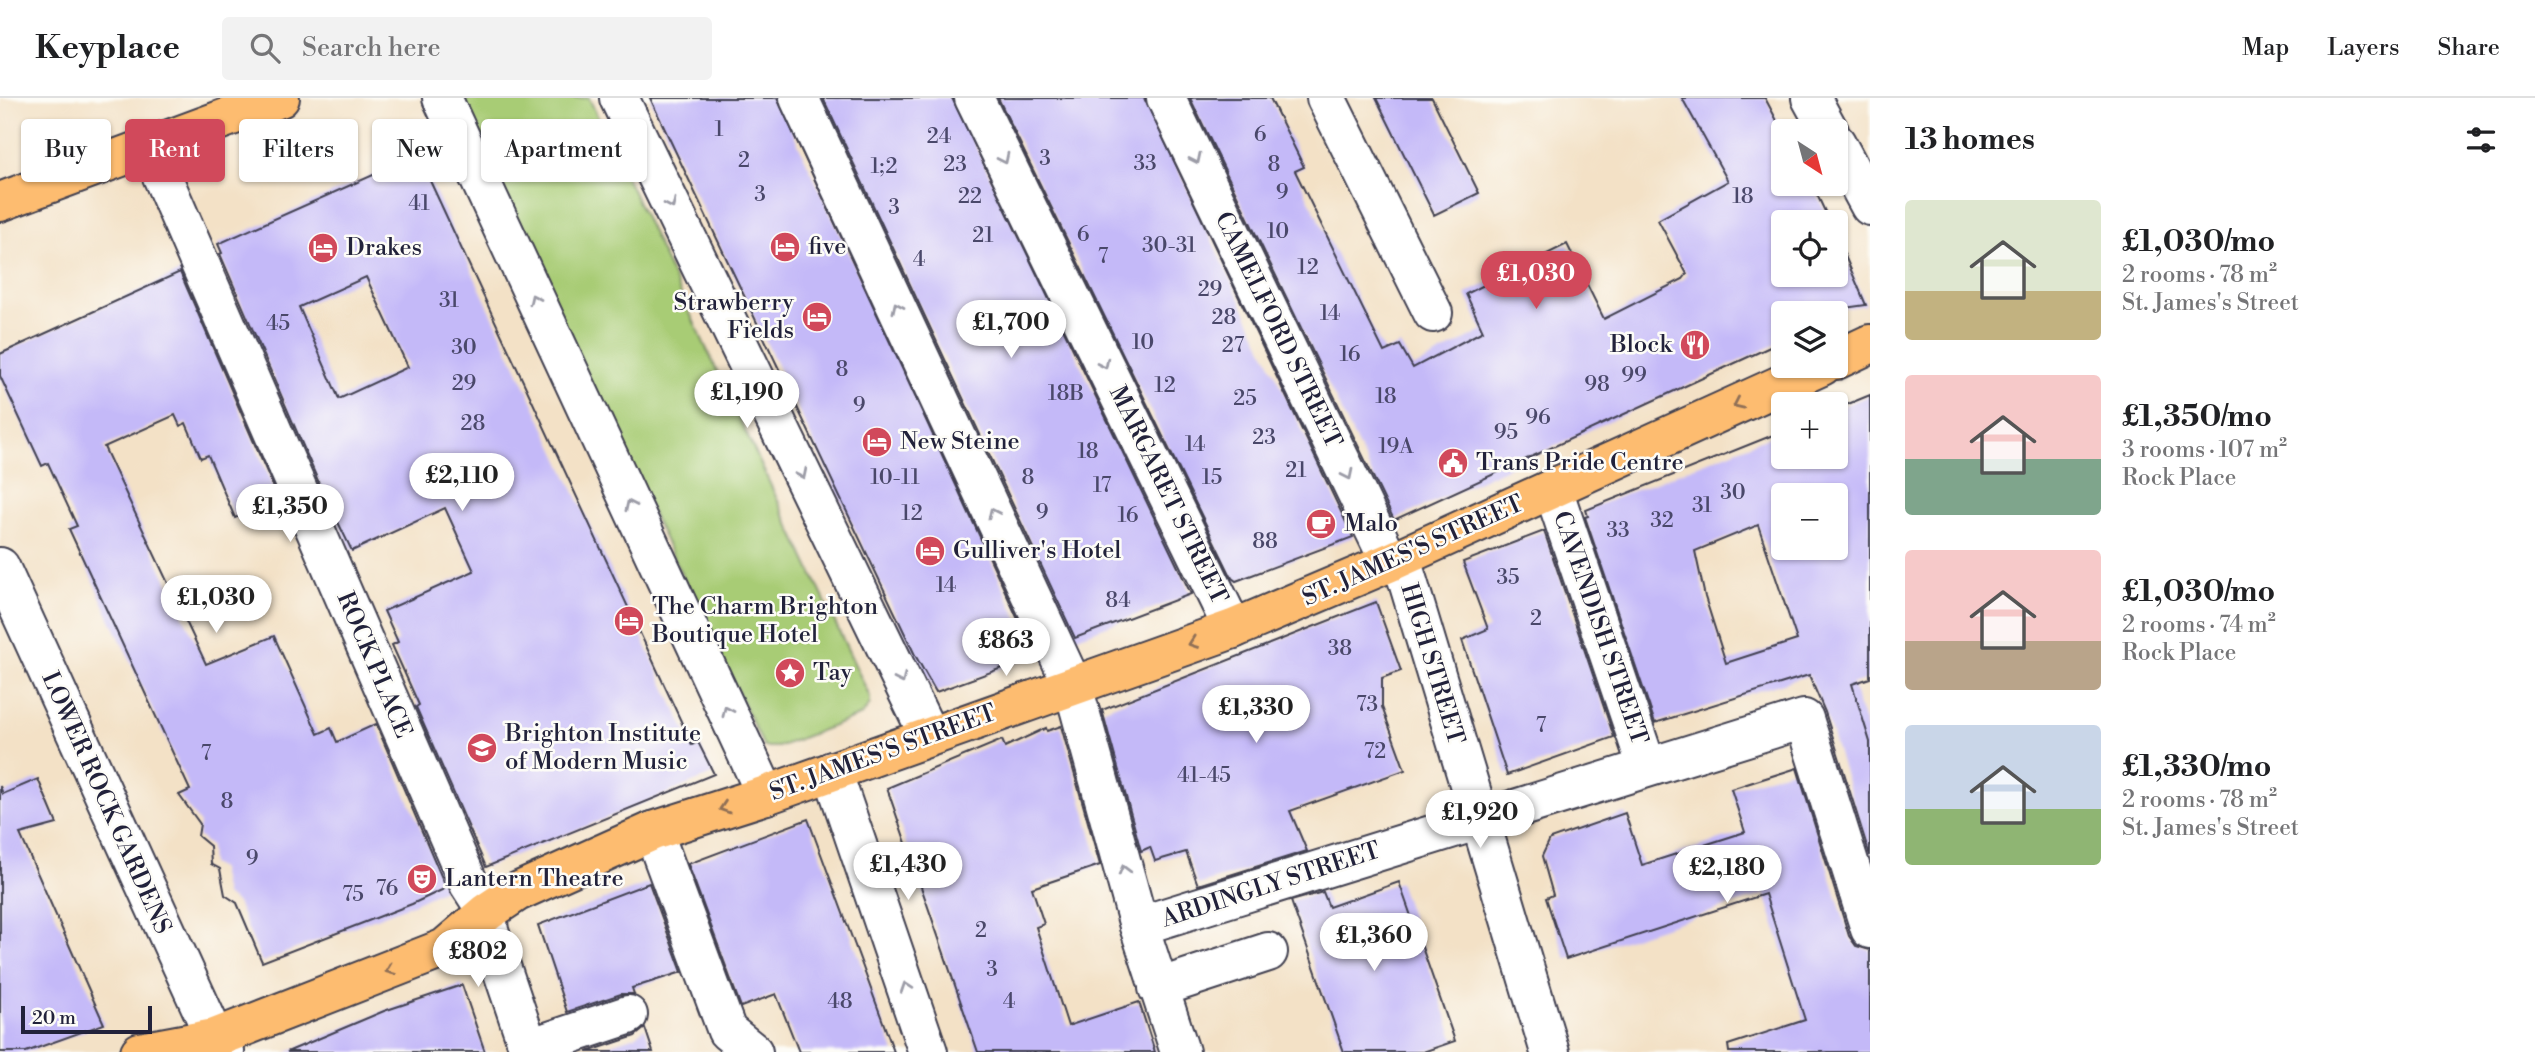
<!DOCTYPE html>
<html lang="en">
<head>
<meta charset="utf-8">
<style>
  body { margin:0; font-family:"Libre Bodoni",serif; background:#f2f2f2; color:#202124; height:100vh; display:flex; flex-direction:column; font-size:26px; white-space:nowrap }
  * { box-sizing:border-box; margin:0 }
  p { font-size:23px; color:#757577 }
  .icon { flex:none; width:38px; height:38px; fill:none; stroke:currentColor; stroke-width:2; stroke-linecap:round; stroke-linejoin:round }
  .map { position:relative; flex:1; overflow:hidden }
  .panel { display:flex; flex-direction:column; background:#fff; width:665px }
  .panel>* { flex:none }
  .guide { position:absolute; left:21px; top:21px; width:665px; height:63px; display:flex; gap:14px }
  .needle { width:46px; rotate:144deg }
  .buttons { position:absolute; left:1771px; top:21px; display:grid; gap:14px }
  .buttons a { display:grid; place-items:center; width:77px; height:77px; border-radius:7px; background:#fff; box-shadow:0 2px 5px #0004; font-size:35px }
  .scale { position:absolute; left:21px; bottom:18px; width:131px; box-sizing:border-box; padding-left:7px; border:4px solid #22223b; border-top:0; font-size:19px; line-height:24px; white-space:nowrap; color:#22223b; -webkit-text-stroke:5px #fdfcf7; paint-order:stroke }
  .price { position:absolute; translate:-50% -60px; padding:0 16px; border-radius:24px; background:#fff; color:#222; font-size:23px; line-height:46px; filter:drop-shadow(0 2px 4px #0008) }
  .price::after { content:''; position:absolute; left:50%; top:42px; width:21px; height:16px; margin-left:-10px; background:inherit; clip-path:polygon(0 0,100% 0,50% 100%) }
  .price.active { background:#d1495b; color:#fff }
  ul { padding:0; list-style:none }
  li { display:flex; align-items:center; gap:21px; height:175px; padding:0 35px }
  li span { display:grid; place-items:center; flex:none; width:196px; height:140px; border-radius:7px; color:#555 }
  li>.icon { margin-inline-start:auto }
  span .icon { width:84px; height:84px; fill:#fffc; stroke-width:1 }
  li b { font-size:30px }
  h2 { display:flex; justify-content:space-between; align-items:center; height:84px; padding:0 35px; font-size:30px }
  .pill { padding:0 24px; border-radius:7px; background:#fff; box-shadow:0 2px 5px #0004; font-size:24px; line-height:63px }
  .pill.active { background:#d1495b; color:#fff }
  header { display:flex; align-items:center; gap:42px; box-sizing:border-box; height:98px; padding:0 35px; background:#fff; border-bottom:2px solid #e0e0e0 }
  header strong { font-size:33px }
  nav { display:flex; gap:38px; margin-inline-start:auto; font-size:24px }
  .search { width:490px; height:63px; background:#f2f2f2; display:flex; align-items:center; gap:18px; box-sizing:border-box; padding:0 24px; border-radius:7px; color:#757577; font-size:26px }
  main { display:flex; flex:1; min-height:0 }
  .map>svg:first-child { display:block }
  .green { fill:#a8cc75; stroke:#657758; stroke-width:2 }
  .building { fill:#c4b9f8; fill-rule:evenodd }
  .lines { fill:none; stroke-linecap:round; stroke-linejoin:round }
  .minor-casing { stroke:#413f50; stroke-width:42 }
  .major-casing { stroke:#413f50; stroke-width:42 }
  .minor { stroke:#fff; stroke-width:38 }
  .major { stroke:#fdbc70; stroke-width:38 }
  .oneway { stroke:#9c9ca7 }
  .oneway2 { stroke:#906f56 }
  .labels { text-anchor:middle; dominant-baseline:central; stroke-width:5; stroke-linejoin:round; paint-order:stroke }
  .number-label { font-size:21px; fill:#4a486a }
  .poi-label { font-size:24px; fill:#22223b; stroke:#fdfcf7; text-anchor:start }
  .street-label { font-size:24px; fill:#22223b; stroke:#fdfcf7 }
</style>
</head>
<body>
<header>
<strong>Keyplace</strong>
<div class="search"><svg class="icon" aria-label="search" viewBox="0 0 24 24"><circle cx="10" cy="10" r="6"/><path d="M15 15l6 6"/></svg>Search here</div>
<nav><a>Map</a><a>Layers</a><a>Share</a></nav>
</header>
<main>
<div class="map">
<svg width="1870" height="954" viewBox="0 0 1870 954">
  <rect width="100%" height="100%" fill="#fdfcf7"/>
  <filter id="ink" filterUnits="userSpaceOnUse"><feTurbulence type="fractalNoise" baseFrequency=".0143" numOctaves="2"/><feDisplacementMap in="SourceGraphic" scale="14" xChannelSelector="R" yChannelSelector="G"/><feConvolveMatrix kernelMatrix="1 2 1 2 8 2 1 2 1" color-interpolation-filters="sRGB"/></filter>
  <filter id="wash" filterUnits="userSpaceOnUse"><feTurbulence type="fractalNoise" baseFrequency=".00686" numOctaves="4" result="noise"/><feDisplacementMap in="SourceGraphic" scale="28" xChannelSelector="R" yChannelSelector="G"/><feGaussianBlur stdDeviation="1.57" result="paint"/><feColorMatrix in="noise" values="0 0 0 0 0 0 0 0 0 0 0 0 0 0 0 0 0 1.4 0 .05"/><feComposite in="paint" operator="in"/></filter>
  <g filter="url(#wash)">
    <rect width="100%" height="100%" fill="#f3e1c6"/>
    <!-- green -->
    <polygon class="green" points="468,0 589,0 870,599 870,606 862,617 778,649 764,649 461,16"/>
    <g id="blocks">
      <!-- building -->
      <g class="building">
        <polygon points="650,0 777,0 1035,558 936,594 915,557"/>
        <polygon points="823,0 952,0 1191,496 1075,540"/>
        <polygon points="998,0 1144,0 1353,439 1236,483 1232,480"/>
        <polygon points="1190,0 1270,0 1304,69 1295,73 1384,254 1400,247 1413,270 1483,233 1466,196 1567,146 1604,221 1683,181 1687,176 1658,122 1728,83 1682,0 1765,0 1783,34 1783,86 1812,86 1830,124 1783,124 1783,177 1836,177 1836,137 1866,207 1830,212 1831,215 1783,215 1783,243 1394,422"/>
        <polygon points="1376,0 1432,0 1479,95 1434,117"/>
        <path d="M 418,57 L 692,647 L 698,644 L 714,676 L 486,769 L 416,609 L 419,607 L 392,547 L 398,544 L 384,513 L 474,473 L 445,410 L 352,453 L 319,385 L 220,156 L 222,155 L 218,146 ZM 366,179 L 408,269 L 339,301 L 299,209 Z"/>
        <polygon points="180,174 279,402 235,420 208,357 201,360 186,325 180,328 175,317 104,349 206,566 274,538 318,636 331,630 337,644 376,626 445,787 444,791 412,806 262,864 237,805 225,797 220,771 211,766 210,748 198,738 200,726 179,697 190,692 69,431 77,428 48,365 42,368 0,278 0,256"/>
        <path d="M 1870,297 L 1870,580 L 1852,586 L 1870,644 L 1870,758 L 1825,614 L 1809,577 L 1655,625 L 1585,419 L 1588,418 L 1586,412 L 1783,333 L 1783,359 L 1836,359 L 1836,311 ZM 1783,397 L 1836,397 L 1836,450 L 1783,450 ZM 1758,427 L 1797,542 L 1726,565 L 1705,499 L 1695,453 Z"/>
        <polygon points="1544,433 1614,639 1507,677 1462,542 1488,531 1463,464"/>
        <polygon points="1376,504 1401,573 1382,580 1382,609 1405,672 1290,713 1307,753 1198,787 1186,754 1155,763 1150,749 1141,753 1102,612"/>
        <polygon points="1061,628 1100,767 1032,790 1044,826 1036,829 1068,928 1139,904 1155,954 978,954 887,690 1002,642 1005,649 1046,630 1047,633"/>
        <polygon points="1797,670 1849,838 1856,848 1870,852 1870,954 1729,954 1728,947 1805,922 1765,796 1566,861 1546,800 1553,797 1542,758 1550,741 1625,715 1642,767 1745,734 1731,691"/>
        <polygon points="38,681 57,726 20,736 104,926 26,954 0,954 0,688 3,696"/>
        <polygon points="808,721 861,864 894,954 799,954 776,896 741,909 688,766"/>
        <polygon points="1399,784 1455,943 1423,954 1344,954 1291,803 1323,794 1329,809"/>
        <polygon points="649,785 682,874 632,890 634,896 621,896 567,914 538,827"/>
        <polygon points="462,887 485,954 287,954 384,913"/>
        <polygon points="645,930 653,954 587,954 635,938"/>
      </g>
    </g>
  </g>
  <g filter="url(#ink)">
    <use href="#blocks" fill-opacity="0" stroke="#413f50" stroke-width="2"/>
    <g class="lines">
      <!-- minor casing -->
      <g class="minor-casing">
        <g id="minor">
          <polyline points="442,0 766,697"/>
          <polyline points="619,0 929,638"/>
          <polyline points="799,0 1073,588 1139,828 1180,954"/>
          <polyline points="974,0 1233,531"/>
          <polyline points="1166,0 1384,452 1406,477 1550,954"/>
          <polyline points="1326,0 1433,215"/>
          <polyline points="1811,0 1829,33"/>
          <polyline points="1836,45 1870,108"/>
          <polyline points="149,48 469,786 487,814 489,833 530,954"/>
          <polyline points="1553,391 1647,669"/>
          <polyline points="0,469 215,940 225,954"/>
          <polyline points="832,673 928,954"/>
          <polyline points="653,733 727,933 753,954"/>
          <polyline points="1139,828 1804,621 1870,831"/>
          <polyline points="1158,890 1268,854"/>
          <polyline points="529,950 628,917"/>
        </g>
      </g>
      <!-- major casing -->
      <g class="major-casing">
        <g id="major">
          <polyline points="0,104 280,0"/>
          <polyline points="1836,262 1870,246"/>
          <polyline points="140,954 215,940 445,850 487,814 517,794 653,733 766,697 1233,531 1393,463 1822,268"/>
        </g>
      </g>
      <!-- minor -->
      <use href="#minor" class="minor"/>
      <!-- major -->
      <use href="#major" class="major"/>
    </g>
    <!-- one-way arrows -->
    <defs><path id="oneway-chevron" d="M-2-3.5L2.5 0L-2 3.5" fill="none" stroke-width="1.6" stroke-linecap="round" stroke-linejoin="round" transform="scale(1.75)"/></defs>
    <g class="oneway">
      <use href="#oneway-chevron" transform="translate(1004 61) rotate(64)"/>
      <use href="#oneway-chevron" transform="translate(1196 61) rotate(64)"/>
      <use href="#oneway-chevron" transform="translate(671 106) rotate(64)"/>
      <use href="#oneway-chevron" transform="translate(534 201) rotate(-115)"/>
      <use href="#oneway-chevron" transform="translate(897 209) rotate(-115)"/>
      <use href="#oneway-chevron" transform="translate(1104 266) rotate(64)"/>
      <use href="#oneway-chevron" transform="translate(802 376) rotate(64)"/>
      <use href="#oneway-chevron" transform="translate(1348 377) rotate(64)"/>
      <use href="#oneway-chevron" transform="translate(630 407) rotate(-115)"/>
      <use href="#oneway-chevron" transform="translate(993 415) rotate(-115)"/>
      <use href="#oneway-chevron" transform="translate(901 581) rotate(64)"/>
      <use href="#oneway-chevron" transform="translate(727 613) rotate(-115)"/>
      <use href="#oneway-chevron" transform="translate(1124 772) rotate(-105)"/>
      <use href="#oneway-chevron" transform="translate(906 889) rotate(-109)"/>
    </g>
    <g class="oneway2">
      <use href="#oneway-chevron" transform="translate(1738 306) rotate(155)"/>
      <use href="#oneway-chevron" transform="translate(1193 545) rotate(160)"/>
      <use href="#oneway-chevron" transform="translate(724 710) rotate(162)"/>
      <use href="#oneway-chevron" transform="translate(390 872) rotate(158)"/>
    </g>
  </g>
  <!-- icons -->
  <defs>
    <g id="hotel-disc" transform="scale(1.575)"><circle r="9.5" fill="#d1495b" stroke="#fdfcf7"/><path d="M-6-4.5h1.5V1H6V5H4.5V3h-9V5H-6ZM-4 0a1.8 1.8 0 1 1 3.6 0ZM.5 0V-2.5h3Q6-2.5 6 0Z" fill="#fff"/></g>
    <g id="restaurant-disc" transform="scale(1.575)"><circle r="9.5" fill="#d1495b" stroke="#fdfcf7"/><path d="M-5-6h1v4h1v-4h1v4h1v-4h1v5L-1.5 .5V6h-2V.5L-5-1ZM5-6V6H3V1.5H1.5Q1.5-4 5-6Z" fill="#fff"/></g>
    <g id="civic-disc" transform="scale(1.575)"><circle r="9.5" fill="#d1495b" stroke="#fdfcf7"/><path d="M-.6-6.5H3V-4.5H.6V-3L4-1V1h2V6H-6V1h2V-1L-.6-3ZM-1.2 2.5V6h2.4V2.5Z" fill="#fff"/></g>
    <g id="cafe-disc" transform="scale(1.575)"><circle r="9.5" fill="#d1495b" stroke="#fdfcf7"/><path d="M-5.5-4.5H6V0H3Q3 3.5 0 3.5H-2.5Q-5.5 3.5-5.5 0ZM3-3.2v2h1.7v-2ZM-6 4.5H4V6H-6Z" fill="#fff"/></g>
    <g id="sight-disc" transform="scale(1.575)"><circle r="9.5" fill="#d1495b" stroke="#fdfcf7"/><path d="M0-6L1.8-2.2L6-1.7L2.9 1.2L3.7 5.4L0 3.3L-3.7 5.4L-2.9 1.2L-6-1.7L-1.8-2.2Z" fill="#fff"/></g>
    <g id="university-disc" transform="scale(1.575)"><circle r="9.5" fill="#d1495b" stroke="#fdfcf7"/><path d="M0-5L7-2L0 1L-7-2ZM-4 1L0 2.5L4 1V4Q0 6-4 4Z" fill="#fff"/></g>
    <g id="theatre-disc" transform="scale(1.575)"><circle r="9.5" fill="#d1495b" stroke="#fdfcf7"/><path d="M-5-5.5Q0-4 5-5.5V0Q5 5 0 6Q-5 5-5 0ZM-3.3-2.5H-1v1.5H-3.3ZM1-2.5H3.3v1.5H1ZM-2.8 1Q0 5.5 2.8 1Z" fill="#fff"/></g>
  </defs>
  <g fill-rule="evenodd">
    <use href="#hotel-disc" x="785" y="149"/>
    <use href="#hotel-disc" x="323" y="150"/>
    <use href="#hotel-disc" x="817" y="219"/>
    <use href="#restaurant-disc" x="1695" y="247"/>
    <use href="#hotel-disc" x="877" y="344"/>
    <use href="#civic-disc" x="1453" y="365"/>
    <use href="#cafe-disc" x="1321" y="426"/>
    <use href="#hotel-disc" x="930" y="453"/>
    <use href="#hotel-disc" x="629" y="523"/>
    <use href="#sight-disc" x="790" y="575"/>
    <use href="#university-disc" x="482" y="650"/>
    <use href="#theatre-disc" x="422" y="781"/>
  </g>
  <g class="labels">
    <!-- number labels -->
    <g class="number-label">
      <text x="719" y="32">1</text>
      <text x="1260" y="37">6</text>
      <text x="939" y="39">24</text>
      <text x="1045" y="61">3</text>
      <text x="744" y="63">2</text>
      <text x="1145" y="66">33</text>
      <text x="955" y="67">23</text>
      <text x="1274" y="67">8</text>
      <text x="884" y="69">1;2</text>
      <text x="1282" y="95">9</text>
      <text x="760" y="97">3</text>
      <text x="970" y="99">22</text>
      <text x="1743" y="99">18</text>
      <text x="419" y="106">41</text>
      <text x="894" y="110">3</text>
      <text x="1278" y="134">10</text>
      <text x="1083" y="137">6</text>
      <text x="983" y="138">21</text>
      <text x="1169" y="148">30-31</text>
      <text x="1103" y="159">7</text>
      <text x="919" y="162">4</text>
      <text x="1308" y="170">12</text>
      <text x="1210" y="192">29</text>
      <text x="449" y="203">31</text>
      <text x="1330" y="216">14</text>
      <text x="1224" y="220">28</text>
      <text x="278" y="226">45</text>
      <text x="1143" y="245">10</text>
      <text x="1233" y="248">27</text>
      <text x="464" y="250">30</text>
      <text x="1350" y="257">16</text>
      <text x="842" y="272">8</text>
      <text x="1634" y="278">99</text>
      <text x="464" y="286">29</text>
      <text x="1597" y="287">98</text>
      <text x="1165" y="288">12</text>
      <text x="1066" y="296">18B</text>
      <text x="1386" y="299">18</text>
      <text x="1245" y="301">25</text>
      <text x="859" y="308">9</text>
      <text x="1538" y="320">96</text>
      <text x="473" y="326">28</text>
      <text x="1506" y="335">95</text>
      <text x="1264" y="340">23</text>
      <text x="1195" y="347">14</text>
      <text x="1396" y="349">19A</text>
      <text x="1088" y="354">18</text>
      <text x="1296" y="373">21</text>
      <text x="895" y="380">10-11</text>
      <text x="1028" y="380">8</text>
      <text x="1212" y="380">15</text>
      <text x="1102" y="388">17</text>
      <text x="1733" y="395">30</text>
      <text x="1702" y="408">31</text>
      <text x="1042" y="415">9</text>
      <text x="912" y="416">12</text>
      <text x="1128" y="418">16</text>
      <text x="1662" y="423">32</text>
      <text x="1618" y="433">33</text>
      <text x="1265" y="444">88</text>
      <text x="1508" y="480">35</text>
      <text x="946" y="488">14</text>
      <text x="1118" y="503">84</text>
      <text x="1536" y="521">2</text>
      <text x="1340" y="551">38</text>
      <text x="1367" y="607">73</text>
      <text x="1541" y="628">7</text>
      <text x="1375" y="654">72</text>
      <text x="206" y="656">7</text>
      <text x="1204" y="678">41-45</text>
      <text x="227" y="704">8</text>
      <text x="252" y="761">9</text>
      <text x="387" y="791">76</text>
      <text x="353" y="797">75</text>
      <text x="981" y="833">2</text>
      <text x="992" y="872">3</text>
      <text x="840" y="904">48</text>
      <text x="1009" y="904">4</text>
    </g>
    <!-- poi labels -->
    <g class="poi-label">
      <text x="808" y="149">five</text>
      <text x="346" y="150">Drakes</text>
      <text x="794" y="205" text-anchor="end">Strawberry<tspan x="794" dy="28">Fields</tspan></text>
      <text x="1672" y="247" text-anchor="end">Block</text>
      <text x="900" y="344">New Steine</text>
      <text x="1476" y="365">Trans Pride Centre</text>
      <text x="1344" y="426">Malo</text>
      <text x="953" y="453">Gulliver's Hotel</text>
      <text x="652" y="509">The Charm Brighton<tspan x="652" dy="28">Boutique Hotel</tspan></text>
      <text x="813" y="575">Tay</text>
      <text x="505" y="636">Brighton Institute<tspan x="505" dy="28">of Modern Music</tspan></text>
      <text x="445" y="781">Lantern Theatre</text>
    </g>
    <!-- street labels -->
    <g class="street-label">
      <text transform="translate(1278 232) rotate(64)">CAMELFORD STREET</text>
      <text transform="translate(1168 397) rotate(64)">MARGARET STREET</text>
      <text transform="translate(1413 453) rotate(-24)">ST. JAMES'S STREET</text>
      <text transform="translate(1600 530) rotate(71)">CAVENDISH STREET</text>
      <text transform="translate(1432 566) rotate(73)">HIGH STREET</text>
      <text transform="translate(374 567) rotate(67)">ROCK PLACE</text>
      <text transform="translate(883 655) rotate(-20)">ST. JAMES'S STREET</text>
      <text transform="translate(106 705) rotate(66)">LOWER ROCK GARDENS</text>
      <text transform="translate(1271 787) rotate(-18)">ARDINGLY STREET</text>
    </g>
  </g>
</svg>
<div class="buttons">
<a><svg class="needle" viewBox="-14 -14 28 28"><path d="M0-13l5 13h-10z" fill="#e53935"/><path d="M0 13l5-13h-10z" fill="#757577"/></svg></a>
<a><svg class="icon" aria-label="locate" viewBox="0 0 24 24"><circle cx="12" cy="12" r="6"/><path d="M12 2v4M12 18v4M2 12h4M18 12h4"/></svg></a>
<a><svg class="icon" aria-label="layers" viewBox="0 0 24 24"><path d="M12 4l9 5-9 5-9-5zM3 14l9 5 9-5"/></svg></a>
<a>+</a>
<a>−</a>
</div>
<div class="scale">20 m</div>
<b class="price active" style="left:1536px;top:213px">£1,030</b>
<b class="price" style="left:1011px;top:262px">£1,700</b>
<b class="price" style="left:747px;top:332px">£1,190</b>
<b class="price" style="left:462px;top:415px">£2,110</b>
<b class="price" style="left:290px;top:446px">£1,350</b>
<b class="price" style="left:216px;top:537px">£1,030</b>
<b class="price" style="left:1006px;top:580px">£863</b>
<b class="price" style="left:1256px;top:647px">£1,330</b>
<b class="price" style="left:1480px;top:752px">£1,920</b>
<b class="price" style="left:908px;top:804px">£1,430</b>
<b class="price" style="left:1727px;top:807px">£2,180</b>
<b class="price" style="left:1374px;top:875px">£1,360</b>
<b class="price" style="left:478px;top:891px">£802</b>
<div class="guide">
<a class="pill">Buy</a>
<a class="pill active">Rent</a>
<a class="pill">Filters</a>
<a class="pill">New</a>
<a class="pill">Apartment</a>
</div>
</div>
<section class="panel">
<h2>13 homes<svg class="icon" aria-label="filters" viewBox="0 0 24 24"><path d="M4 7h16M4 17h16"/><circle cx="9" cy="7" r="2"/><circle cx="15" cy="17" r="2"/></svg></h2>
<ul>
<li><span style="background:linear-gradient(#dfe7d0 65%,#c2b280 0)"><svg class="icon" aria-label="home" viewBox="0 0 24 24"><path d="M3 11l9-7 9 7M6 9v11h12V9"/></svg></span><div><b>£1,030/mo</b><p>2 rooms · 78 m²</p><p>St. James's Street</p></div></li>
<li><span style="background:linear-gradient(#f6c9c9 60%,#7fa58c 0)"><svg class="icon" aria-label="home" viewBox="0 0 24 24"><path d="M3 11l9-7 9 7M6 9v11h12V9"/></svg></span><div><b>£1,350/mo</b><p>3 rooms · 107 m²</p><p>Rock Place</p></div></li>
<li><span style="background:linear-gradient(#f6c9c9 65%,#b9a48a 0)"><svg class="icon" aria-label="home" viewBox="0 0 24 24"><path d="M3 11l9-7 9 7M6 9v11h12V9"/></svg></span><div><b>£1,030/mo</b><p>2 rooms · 74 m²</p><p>Rock Place</p></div></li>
<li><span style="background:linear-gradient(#c9d6e8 60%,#8fb573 0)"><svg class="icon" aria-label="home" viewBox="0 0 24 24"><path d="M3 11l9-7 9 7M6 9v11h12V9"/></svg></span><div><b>£1,330/mo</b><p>2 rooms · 78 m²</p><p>St. James's Street</p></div></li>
</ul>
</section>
</main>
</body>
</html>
